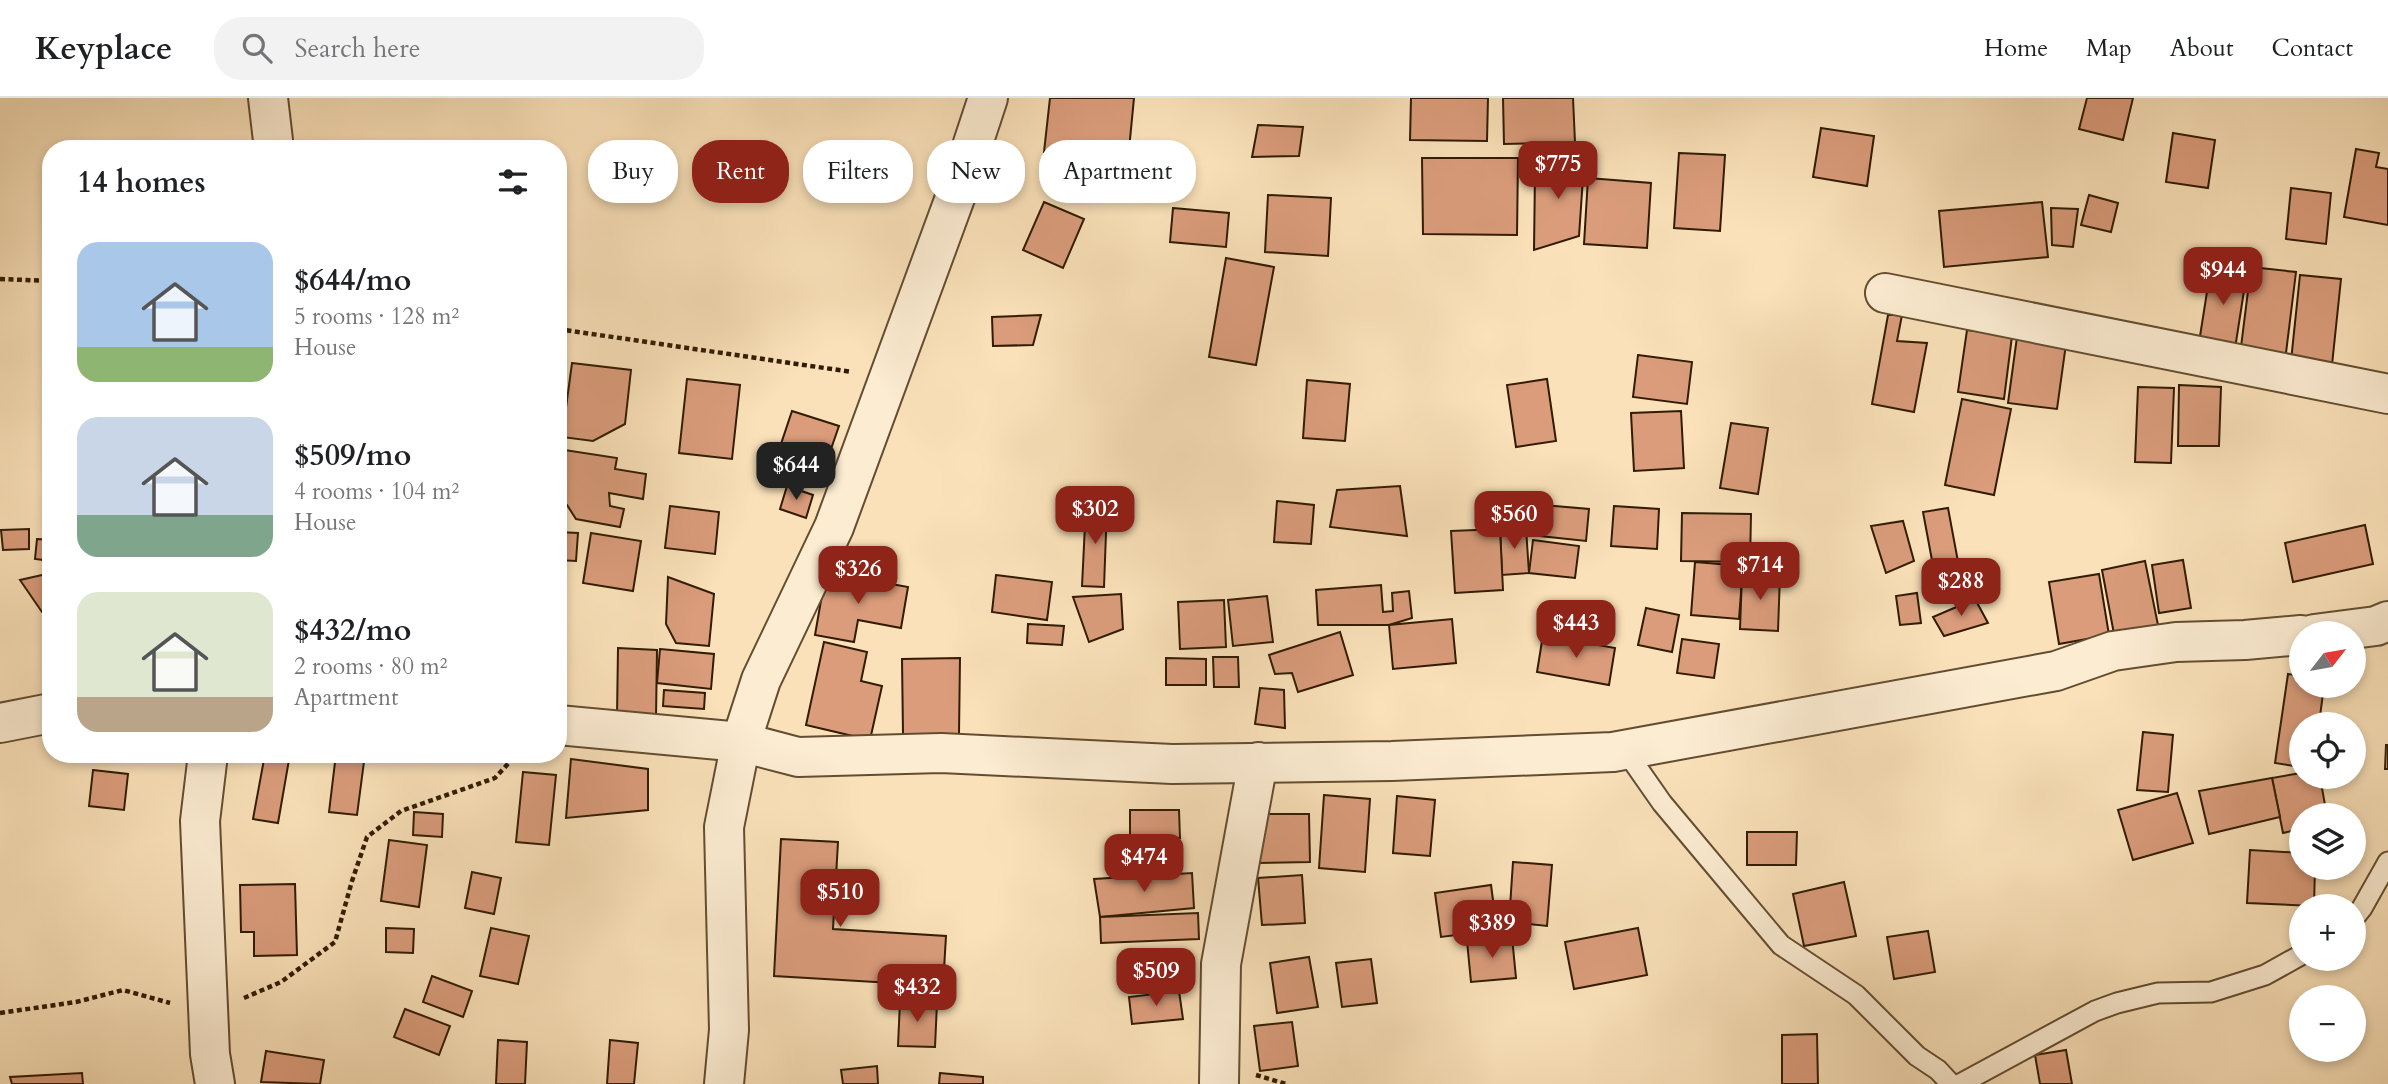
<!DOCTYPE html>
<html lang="en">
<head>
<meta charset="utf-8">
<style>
  body { margin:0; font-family:Cardo,serif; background:#f2f2f2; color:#202124; height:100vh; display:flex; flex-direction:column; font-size:26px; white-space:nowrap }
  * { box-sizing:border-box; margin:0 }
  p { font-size:23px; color:#757577 }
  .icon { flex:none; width:38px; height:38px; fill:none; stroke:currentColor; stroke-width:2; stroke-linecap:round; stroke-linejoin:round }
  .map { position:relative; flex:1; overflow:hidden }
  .drawer { position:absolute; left:42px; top:42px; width:525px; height:623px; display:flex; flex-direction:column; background:#fff; border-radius:28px; box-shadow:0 4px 10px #0003 }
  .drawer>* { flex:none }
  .top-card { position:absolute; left:588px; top:42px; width:665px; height:63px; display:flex; gap:14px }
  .needle { width:46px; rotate:59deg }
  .tools { position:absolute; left:2289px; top:523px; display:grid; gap:14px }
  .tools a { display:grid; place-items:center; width:77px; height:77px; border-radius:50%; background:#fff; box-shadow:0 4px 10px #0003; font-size:35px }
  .price { position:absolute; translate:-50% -60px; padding:0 16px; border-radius:14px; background:#8f2418; color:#fff; font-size:23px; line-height:46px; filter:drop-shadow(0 2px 4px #0008) }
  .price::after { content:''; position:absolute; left:50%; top:42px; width:21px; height:16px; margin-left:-10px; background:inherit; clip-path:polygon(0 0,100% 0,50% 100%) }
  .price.active { background:#222; color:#fff }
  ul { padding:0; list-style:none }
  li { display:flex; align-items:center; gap:21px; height:175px; padding:0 35px }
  li span { display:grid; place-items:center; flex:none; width:196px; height:140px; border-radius:21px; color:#555 }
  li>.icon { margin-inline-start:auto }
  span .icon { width:84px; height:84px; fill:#fffc; stroke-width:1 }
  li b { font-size:30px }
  h2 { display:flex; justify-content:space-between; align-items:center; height:84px; padding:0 35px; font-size:30px }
  .chip { padding:0 24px; border-radius:28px; background:#fff; box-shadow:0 4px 10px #0003; font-size:24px; line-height:63px }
  .chip.active { background:#8f2418; color:#fff }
  header { display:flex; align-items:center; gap:42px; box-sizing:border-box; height:98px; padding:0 35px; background:#fff; border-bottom:2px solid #e0e0e0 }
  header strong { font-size:33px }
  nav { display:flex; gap:38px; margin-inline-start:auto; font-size:24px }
  .search { width:490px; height:63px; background:#f2f2f2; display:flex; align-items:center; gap:18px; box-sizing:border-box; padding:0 24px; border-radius:28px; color:#757577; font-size:26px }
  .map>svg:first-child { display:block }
  .building { fill:#da9c7b; stroke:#311c03; stroke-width:2 }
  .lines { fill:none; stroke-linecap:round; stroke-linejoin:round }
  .service-casing { stroke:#634d30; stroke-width:23 }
  .minor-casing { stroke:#634d30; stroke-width:42 }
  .path { stroke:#311c03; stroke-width:4.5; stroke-dasharray:5 3.5; stroke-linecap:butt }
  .service { stroke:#fcecd2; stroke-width:19 }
  .minor { stroke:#fcecd2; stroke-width:38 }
</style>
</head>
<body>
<header>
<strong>Keyplace</strong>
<div class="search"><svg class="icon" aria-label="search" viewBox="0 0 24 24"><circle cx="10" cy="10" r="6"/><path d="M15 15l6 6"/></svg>Search here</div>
<nav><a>Home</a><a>Map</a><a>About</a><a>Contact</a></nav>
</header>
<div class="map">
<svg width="2388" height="986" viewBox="0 0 2388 986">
  <rect width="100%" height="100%" fill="#fae1b9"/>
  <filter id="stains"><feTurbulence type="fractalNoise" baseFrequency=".00286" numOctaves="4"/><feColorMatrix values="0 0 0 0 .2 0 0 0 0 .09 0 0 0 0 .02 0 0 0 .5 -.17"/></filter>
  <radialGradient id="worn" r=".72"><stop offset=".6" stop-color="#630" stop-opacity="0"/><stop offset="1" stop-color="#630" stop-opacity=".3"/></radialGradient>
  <!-- building -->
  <g class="building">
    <polygon points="1050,0 1134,0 1128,62 1044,54"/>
    <polygon points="1411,0 1488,0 1487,43 1410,42"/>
    <polygon points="1503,0 1573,0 1575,44 1504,46"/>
    <polygon points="2087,0 2133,0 2123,42 2079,31"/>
    <polygon points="1258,27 1303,29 1299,58 1252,59"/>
    <polygon points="1821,30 1874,38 1867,88 1813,79"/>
    <polygon points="2173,35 2215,42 2208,90 2166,84"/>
    <polygon points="2356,51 2379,55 2376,69 2388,71 2388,127 2344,119"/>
    <polygon points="1568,54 1584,65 1579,138 1534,152 1535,74"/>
    <polygon points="1679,55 1725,57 1720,133 1674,130"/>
    <polygon points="1422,60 1518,60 1517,137 1423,136"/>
    <polygon points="1588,80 1651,85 1647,150 1584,146"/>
    <polygon points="2291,90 2331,95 2326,146 2286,141"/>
    <polygon points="1268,97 1331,100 1328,158 1265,154"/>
    <polygon points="2089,97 2118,105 2111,134 2081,127"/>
    <polygon points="1044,104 1084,121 1063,170 1023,152"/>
    <polygon points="2042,104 2048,159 1944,169 1939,113"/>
    <polygon points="1173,110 1229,115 1226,149 1170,144"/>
    <polygon points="2051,110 2078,111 2073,149 2052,147"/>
    <polygon points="1226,160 1274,169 1256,267 1209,259"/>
    <polygon points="2212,162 2248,167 2234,257 2198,251"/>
    <polygon points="2251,169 2296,174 2285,263 2240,257"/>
    <polygon points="2300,177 2341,181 2332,267 2291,263"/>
    <polygon points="1041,217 1033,247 993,248 992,219"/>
    <polygon points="1888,217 1902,217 1897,243 1927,245 1914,314 1872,306"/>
    <polygon points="1967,232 2012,238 2004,301 1958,294"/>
    <polygon points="2017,239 2066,246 2057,311 2008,305"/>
    <polygon points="1638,257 1692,264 1687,306 1633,299"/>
    <polygon points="572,265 631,272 625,326 593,343 562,339"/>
    <polygon points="687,281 740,287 732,361 679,355"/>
    <polygon points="1547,281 1556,343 1516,349 1507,287"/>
    <polygon points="1307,282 1350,286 1345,343 1303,340"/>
    <polygon points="2179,287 2221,289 2219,348 2178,348"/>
    <polygon points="2138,289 2174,290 2171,365 2135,364"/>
    <polygon points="1962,301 2011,311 1994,397 1945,387"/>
    <polygon points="792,313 839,328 824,371 778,355"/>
    <polygon points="1681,313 1684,370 1634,373 1631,315"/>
    <polygon points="1731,325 1768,330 1758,396 1720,390"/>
    <polygon points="558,351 617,360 615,371 646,376 643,401 609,395 610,408 624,411 620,429 576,421 567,407 558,406"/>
    <polygon points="787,388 813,397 806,420 780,411"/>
    <polygon points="1400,388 1407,438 1330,429 1337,392"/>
    <polygon points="1277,403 1314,407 1311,446 1274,444"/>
    <polygon points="1086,407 1107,408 1104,489 1082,488"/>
    <polygon points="1543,407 1589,411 1586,443 1540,438"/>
    <polygon points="670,408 719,414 715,456 665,450"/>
    <polygon points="1614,408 1659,411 1657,451 1611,448"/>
    <polygon points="1948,410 1959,469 1934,473 1923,414"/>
    <polygon points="1682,415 1751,416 1750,464 1681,463"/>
    <polygon points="1903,423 1914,463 1886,475 1871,428"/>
    <polygon points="2365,427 2373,466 2293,484 2285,445"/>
    <polygon points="1526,430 1529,475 1502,477 1500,431"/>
    <polygon points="29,431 29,451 3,452 1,432"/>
    <polygon points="1500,431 1503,492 1455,495 1451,433"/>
    <polygon points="558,434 578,435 576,463 558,462"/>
    <polygon points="591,435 641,443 633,493 583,485"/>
    <polygon points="37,441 51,442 51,463 35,461"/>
    <polygon points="1533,442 1579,448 1575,480 1529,475"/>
    <polygon points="2183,462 2191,510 2159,515 2152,467"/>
    <polygon points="2145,463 2158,527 2114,536 2102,472"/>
    <polygon points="1695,464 1743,468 1739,521 1691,517"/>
    <polygon points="826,474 908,489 901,530 858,522 854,544 815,537"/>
    <polygon points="51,475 51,514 42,514 20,482"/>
    <polygon points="1742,476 1780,477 1778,533 1740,531"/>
    <polygon points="2099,476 2109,537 2059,546 2049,484"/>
    <polygon points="996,477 1052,484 1047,522 992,514"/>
    <polygon points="668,479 714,496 709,548 676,545 666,526"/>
    <polygon points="1381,487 1383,514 1393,513 1392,495 1409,493 1412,520 1389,527 1318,527 1316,492"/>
    <polygon points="1917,495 1921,525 1900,527 1896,498"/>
    <polygon points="1121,496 1123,531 1089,544 1073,499"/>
    <polygon points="1267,498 1273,544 1233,548 1228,502"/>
    <polygon points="1975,501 1988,525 1944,538 1933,519"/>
    <polygon points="1224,502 1226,549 1180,551 1178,504"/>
    <polygon points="1646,510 1679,517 1672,554 1638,547"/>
    <polygon points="1452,521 1456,565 1393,571 1389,527"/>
    <polygon points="1028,526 1064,528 1062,547 1027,545"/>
    <polygon points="1340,534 1353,577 1298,594 1292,575 1275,576 1269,557"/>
    <polygon points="1543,537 1615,550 1609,587 1537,574"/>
    <polygon points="1682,541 1719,546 1714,580 1677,575"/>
    <polygon points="824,544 867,554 861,583 882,588 870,642 806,627"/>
    <polygon points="618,550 657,552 656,620 617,618"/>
    <polygon points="660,551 714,556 711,591 657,585"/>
    <polygon points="1213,559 1238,559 1239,589 1214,589"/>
    <polygon points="960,560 959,636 903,636 902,561"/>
    <polygon points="1166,560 1206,561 1206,587 1166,587"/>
    <polygon points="2288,576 2301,578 2301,588 2324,588 2319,626 2301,626 2301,669 2275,665"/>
    <polygon points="1260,590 1284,592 1285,630 1255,626"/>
    <polygon points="664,592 705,595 704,611 663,608"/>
    <polygon points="2143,634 2173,637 2168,694 2137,692"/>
    <polygon points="2386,647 2388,647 2388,671 2385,671"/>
    <polygon points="265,656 290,656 278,725 253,721"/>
    <polygon points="336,656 365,656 357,717 329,714"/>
    <polygon points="571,661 648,671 648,712 566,720"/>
    <polygon points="93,672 128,676 124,712 89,708"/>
    <polygon points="523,674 556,677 549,747 516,744"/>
    <polygon points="2301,675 2301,679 2320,679 2327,718 2301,718 2301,731 2283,735 2272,680"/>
    <polygon points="2272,680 2280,719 2209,736 2199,693"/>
    <polygon points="2177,695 2193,745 2133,762 2118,712"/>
    <polygon points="1324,697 1370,701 1365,774 1319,770"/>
    <polygon points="1397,698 1435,702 1430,758 1393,755"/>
    <polygon points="1130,712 1179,712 1180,740 1130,740"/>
    <polygon points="414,714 443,716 442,739 413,737"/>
    <polygon points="1258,716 1309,716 1310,764 1258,765"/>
    <polygon points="1747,734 1797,734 1796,767 1747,767"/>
    <polygon points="781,741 838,744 833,831 946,838 943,888 774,878"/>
    <polygon points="389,742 427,747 419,809 381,803"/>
    <polygon points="2250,752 2301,755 2301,770 2315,770 2314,808 2247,805"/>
    <polygon points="1513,764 1552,767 1547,828 1509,824"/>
    <polygon points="472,774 501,780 494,816 465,810"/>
    <polygon points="1192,775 1194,810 1100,819 1094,781"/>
    <polygon points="1302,777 1305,825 1262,827 1258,780"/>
    <polygon points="1844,784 1856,838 1804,848 1793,796"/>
    <polygon points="295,786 297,857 254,858 254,834 241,834 240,787"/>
    <polygon points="1491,787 1497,832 1441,839 1435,795"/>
    <polygon points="1198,815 1199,841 1101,845 1100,819"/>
    <polygon points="386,830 414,831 413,855 386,854"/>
    <polygon points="491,830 529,838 518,886 480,878"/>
    <polygon points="1638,830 1647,877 1574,891 1565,844"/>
    <polygon points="1928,833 1935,874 1894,881 1887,839"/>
    <polygon points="1512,839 1516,880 1471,884 1467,843"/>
    <polygon points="1309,859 1318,909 1277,915 1270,865"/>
    <polygon points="1371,861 1377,905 1342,909 1336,865"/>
    <polygon points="432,878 472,893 463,919 423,904"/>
    <polygon points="1179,893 1183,921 1132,926 1129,899"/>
    <polygon points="900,903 937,905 935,949 898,948"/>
    <polygon points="405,911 450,928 439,957 394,939"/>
    <polygon points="1292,924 1298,968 1260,973 1254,928"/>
    <polygon points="1817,936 1818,986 1782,986 1782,937"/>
    <polygon points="498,942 527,944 525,986 496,986"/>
    <polygon points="610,942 638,945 634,986 607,986"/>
    <polygon points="2066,952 2072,986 2040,986 2035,957"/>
    <polygon points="266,953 324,962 320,986 261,984"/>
    <polygon points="877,968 878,986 843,986 841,972"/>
    <polygon points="82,975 83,986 12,986 10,979"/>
    <polygon points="940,975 983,979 983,986 939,986"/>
  </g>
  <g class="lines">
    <!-- service casing -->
    <g class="service-casing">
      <g id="service">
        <polyline points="1625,652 1662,705 1781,847 1856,897 1917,958 1938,972 1951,986"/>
        <polyline points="2354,820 2362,810 2388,764"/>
        <polyline points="1960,986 2095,913 2117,905 2158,895 2211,894 2265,877 2301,857"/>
      </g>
    </g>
    <!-- minor casing -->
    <g class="minor-casing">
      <g id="minor">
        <polyline points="268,0 274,51"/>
        <polyline points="1885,195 2388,296"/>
        <polyline points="2314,536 2376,528 2388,523"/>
        <polyline points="0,625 51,615"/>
        <polyline points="558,627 741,644 798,659 941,655 1172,666 1392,663 1613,654 2056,573 2113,553 2176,544 2245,542 2301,537"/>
        <polyline points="208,656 200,723 210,956 215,986"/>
        <polyline points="724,986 729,932 724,729 741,644 761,582 834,429 956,97 988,0"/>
        <polyline points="1219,986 1221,866 1258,664"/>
      </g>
    </g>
    <!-- path -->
    <g class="path">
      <polyline points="0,181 51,183"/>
      <polyline points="558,231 852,274"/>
      <polyline points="244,900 281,884 335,844 352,783 367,739 401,713 495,680 517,656"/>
      <polyline points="0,915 76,904 123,892 170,905"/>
      <polyline points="1256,977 1286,986"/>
    </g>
    <!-- service -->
    <use href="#service" class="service"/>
    <!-- minor -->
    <use href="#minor" class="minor"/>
  </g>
  <rect width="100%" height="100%" filter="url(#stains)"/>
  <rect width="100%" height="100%" fill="url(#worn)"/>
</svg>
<div class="tools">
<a><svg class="needle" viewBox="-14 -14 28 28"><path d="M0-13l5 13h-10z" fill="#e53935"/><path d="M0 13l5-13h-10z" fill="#757577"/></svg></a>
<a><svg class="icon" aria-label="locate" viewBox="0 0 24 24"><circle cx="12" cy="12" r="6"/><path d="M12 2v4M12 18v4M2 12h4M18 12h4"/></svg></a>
<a><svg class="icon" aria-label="layers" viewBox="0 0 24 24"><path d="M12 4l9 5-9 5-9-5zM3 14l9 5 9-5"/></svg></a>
<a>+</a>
<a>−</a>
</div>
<b class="price" style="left:1558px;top:103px">$775</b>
<b class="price" style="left:2223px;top:209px">$944</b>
<b class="price active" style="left:796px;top:404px">$644</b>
<b class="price" style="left:1095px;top:448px">$302</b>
<b class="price" style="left:1514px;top:453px">$560</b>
<b class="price" style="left:1760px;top:504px">$714</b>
<b class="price" style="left:858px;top:508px">$326</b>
<b class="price" style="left:1961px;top:520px">$288</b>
<b class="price" style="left:1576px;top:562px">$443</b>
<b class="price" style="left:1144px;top:796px">$474</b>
<b class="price" style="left:840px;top:831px">$510</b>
<b class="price" style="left:1492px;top:862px">$389</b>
<b class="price" style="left:1156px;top:910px">$509</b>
<b class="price" style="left:917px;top:926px">$432</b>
<div class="top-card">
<a class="chip">Buy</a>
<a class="chip active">Rent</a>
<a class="chip">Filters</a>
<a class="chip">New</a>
<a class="chip">Apartment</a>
</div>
<section class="drawer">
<h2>14 homes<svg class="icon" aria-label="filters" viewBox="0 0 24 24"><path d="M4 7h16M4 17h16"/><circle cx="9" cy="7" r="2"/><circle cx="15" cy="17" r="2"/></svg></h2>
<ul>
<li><span style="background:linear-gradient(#a9c7e8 75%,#8fb573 0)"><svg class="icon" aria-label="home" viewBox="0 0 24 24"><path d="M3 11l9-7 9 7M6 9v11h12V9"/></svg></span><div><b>$644/mo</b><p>5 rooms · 128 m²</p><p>House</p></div></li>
<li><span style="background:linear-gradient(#c9d6e8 70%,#7fa58c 0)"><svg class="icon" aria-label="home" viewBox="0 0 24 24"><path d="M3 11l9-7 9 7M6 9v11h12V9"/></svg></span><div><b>$509/mo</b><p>4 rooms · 104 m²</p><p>House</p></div></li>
<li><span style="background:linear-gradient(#dfe7d0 75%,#b9a48a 0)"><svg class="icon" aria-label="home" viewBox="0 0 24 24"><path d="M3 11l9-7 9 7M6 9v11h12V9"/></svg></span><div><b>$432/mo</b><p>2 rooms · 80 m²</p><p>Apartment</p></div></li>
</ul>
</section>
</div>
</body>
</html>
